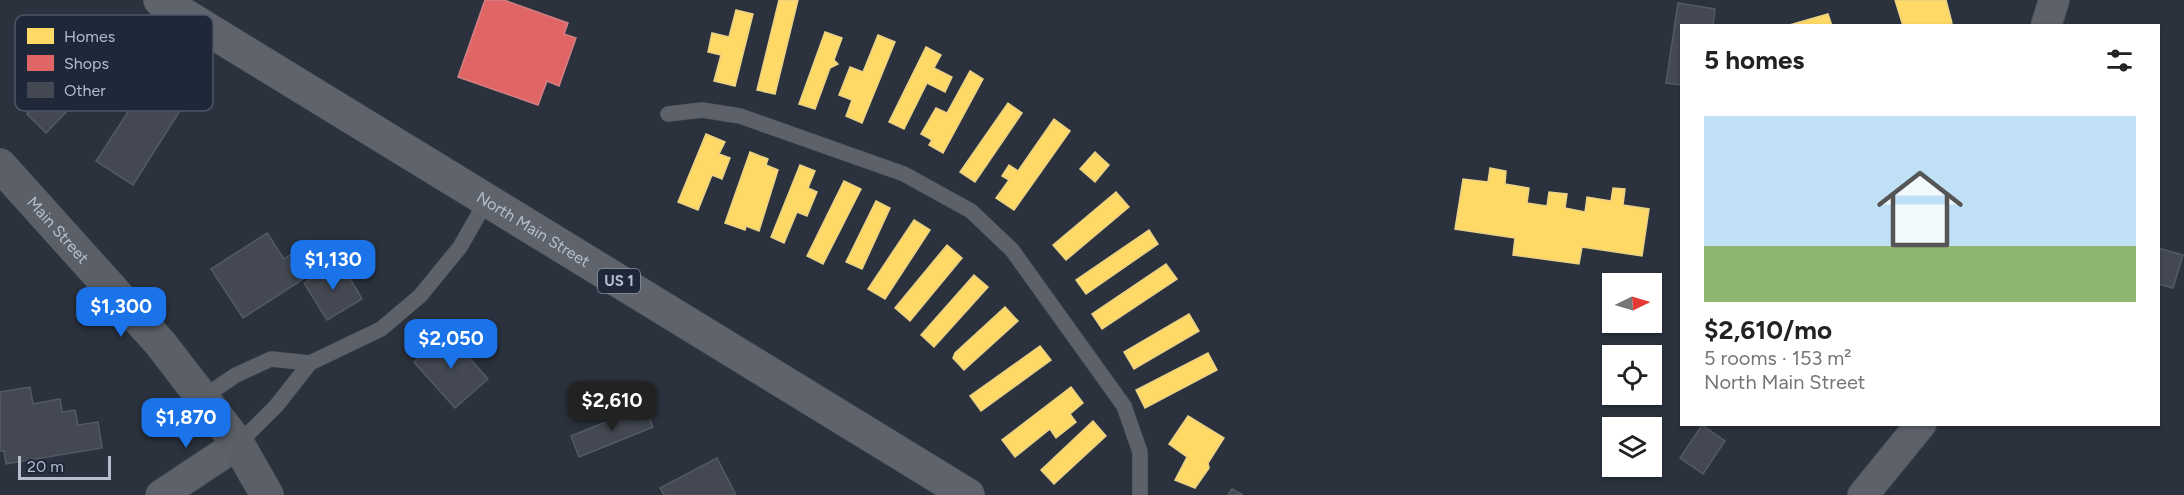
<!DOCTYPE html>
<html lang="en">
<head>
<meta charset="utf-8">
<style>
  body { margin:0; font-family:Figtree,sans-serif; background:#f6f6f6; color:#222; height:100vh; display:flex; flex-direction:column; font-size:22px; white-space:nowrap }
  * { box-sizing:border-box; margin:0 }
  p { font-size:20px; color:#767676 }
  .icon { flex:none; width:33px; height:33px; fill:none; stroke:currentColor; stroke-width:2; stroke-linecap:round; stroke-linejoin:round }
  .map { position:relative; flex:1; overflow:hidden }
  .sheet { position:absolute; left:1680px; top:24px; width:480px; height:402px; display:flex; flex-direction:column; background:#fff; border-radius:0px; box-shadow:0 2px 4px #0004 }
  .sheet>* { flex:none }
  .needle { width:39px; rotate:85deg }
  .buttons { position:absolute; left:1602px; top:273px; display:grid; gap:12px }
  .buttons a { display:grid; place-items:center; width:60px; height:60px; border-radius:0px; background:#fff; box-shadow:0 2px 4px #0004; font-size:30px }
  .scale { position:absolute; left:18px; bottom:15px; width:93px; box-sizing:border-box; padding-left:6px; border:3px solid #b6becd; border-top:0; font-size:16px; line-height:21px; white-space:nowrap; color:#b6becd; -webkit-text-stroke:4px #1e2839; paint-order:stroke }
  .price { position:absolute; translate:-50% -51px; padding:0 14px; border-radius:12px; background:#1a73e8; color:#fff; font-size:20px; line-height:39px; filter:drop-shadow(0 2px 3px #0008) }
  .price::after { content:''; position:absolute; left:50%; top:36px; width:18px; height:14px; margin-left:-9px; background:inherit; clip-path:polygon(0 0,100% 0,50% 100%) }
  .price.selected { background:#222; color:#fff }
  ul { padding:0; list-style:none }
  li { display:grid; align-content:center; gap:12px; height:318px; padding:0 24px }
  li span { display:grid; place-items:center; height:186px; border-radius:0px; color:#555 }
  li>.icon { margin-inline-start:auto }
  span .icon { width:108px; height:108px; fill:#fffc; stroke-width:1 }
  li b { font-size:26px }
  h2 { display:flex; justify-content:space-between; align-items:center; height:72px; padding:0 24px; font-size:26px }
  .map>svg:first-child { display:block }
  .homes { fill:#ffd966; stroke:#e9d185; stroke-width:1.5 }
  .shops { fill:#e06666; stroke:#d38085; stroke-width:1.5 }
  .building { fill:#434852; stroke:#545a64; stroke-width:1.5 }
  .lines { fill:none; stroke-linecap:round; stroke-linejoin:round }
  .lane-casing { stroke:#484d56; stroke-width:16 }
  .street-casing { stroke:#484d56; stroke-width:32 }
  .secondary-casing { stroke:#484d56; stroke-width:34 }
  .primary-casing { stroke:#4a4f59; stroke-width:34 }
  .lane { stroke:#5c616a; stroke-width:15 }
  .street { stroke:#5c616a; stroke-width:30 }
  .secondary { stroke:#5b6068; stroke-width:33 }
  .primary { stroke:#5f636b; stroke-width:33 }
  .labels { text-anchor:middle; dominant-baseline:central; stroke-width:6; stroke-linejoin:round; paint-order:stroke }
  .shield { fill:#1e2839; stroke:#8891a1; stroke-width:1.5 }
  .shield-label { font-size:15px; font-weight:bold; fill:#b6becd }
  .street-label { font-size:16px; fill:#b6becd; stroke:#1e2839 }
  .key { fill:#1e2839; stroke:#4c5565; stroke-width:1.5 }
  .key-label { font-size:16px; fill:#b6becd }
</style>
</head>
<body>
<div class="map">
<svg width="2184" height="495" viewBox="0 0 2184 495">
  <rect width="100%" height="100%" fill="#2b323d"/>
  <!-- homes -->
  <g class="homes">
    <polygon points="779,0 798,0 775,94 757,90"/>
    <polygon points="1895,0 1946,0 1952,23 1943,26 1903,26"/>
    <polygon points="736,10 753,14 735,86 714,81 721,55 708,52 712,33 729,37"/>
    <polygon points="1828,14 1832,26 1786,26"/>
    <polygon points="825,32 842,38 834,60 838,64 830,68 815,109 799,104"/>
    <polygon points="878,35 895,42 862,123 846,116 852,100 839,95 850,67 863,72"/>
    <polygon points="926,47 941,55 934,68 952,77 945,92 927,83 904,129 889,122"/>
    <polygon points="970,71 983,79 943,153 929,145 932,140 921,134 936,108 947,113"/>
    <polygon points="1008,103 1022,113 975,182 960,172"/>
    <polygon points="1054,119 1070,131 1014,210 996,198 1009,180 1002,176 1009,165 1018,171"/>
    <polygon points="706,134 725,142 719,154 730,158 722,179 712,175 698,210 678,202"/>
    <polygon points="750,152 768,159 766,165 778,170 759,231 746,226 745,230 725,223"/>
    <polygon points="1095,152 1109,165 1095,182 1080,169"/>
    <polygon points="800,165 815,171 808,188 817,192 807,216 797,212 784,243 771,237"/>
    <polygon points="1490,168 1506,171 1505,184 1529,188 1527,203 1547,206 1549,192 1567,194 1565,208 1585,212 1587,197 1611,201 1613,188 1625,189 1623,205 1649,209 1642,256 1582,247 1579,264 1513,255 1515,238 1455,229 1463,179 1488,182"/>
    <polygon points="844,181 861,189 823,264 807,256"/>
    <polygon points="1116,192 1129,207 1066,260 1053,245"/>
    <polygon points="876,201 890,208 862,269 846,262"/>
    <polygon points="914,220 930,230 885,299 868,289"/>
    <polygon points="1149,230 1158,244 1086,294 1076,280"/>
    <polygon points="947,245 962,258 910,321 895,308"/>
    <polygon points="1166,264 1177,279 1102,329 1092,314"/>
    <polygon points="974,275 988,287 934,347 921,335"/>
    <polygon points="1005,307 1018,321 964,370 953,358 955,353"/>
    <polygon points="1189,314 1199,331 1134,369 1124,352"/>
    <polygon points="1040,346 1051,360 981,411 970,396"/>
    <polygon points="1208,353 1217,370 1145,408 1136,390"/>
    <polygon points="1071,387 1083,403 1070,414 1076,422 1056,438 1050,429 1015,457 1002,440"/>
    <polygon points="1188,416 1224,438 1208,463 1209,468 1195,488 1175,480 1187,457 1169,444"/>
    <polygon points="1093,421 1106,436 1054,484 1041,470"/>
  </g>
  <!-- shops -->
  <polygon class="shops" points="485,0 504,0 568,23 564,34 576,38 559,86 547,81 538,105 458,77"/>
  <!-- building -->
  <g class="building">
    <polygon points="1678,3 1715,9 1713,26 1682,26 1682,85 1666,83"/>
    <polygon points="145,86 181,109 133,185 96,161"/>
    <polygon points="50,90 70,108 46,133 27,114"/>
    <polygon points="267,233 284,259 296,251 311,274 243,318 211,269"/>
    <polygon points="2158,248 2183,255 2173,288 2158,284"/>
    <polygon points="340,261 362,299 327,320 304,283"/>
    <polygon points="447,333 488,379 455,408 414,362"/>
    <polygon points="30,387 33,404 60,399 62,412 75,410 78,425 98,422 102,448 6,464 4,451 0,451 0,392"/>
    <polygon points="645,406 653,427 579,457 571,436"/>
    <polygon points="1702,425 1725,441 1703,474 1680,458"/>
    <polygon points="717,458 736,495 664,495 660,488"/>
    <polygon points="1232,489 1243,495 1228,495"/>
  </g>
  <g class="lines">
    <!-- lane casing -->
    <g class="lane-casing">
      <g id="lane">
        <polyline points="668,114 702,110 740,116 904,174 971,211 1012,250 1124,406 1140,452 1140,495"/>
        <polyline points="202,398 236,375 271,359 310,363"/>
        <polyline points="238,444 277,405 310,363 381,329 420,296 460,247 487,200"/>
      </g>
    </g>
    <!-- street casing -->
    <g class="street-casing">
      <g id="street">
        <polyline points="2046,26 2054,0"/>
        <polyline points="161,495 238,444"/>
        <polyline points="1863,495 1921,424"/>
      </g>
    </g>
    <!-- secondary casing -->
    <g class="secondary-casing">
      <g id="secondary">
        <path id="s1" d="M 0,165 L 160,343 L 238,444 L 267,495"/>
      </g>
    </g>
    <!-- primary casing -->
    <g class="primary-casing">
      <g id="primary">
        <path id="s2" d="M 160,0 L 968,495"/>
      </g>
    </g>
    <!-- lane -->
    <use href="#lane" class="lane"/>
    <!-- street -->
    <use href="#street" class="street"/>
    <!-- secondary -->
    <use href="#secondary" class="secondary"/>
    <!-- primary -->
    <use href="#primary" class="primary"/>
  </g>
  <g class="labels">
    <!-- shield labels -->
    <rect class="shield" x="598" y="269" width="42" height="24" rx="4.5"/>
    <g class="shield-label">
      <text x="619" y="281">US 1</text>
    </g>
    <!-- street labels -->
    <g class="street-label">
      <text stroke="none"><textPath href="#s2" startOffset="438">North Main Street</textPath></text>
      <text stroke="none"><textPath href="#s1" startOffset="87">Main Street</textPath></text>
    </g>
  </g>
  <!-- legend -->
  <rect x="15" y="15" width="198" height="96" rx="9" class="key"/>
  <rect x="27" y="28" width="27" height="16" fill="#ffd966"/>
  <rect x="27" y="55" width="27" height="16" fill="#e06666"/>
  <rect x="27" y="82" width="27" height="16" fill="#434852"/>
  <g class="key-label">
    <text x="64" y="42">Homes</text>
    <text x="64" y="69">Shops</text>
    <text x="64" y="96">Other</text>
  </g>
</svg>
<div class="buttons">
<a><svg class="needle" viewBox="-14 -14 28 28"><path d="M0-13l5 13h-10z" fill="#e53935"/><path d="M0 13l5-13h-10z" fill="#767676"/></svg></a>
<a><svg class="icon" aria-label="locate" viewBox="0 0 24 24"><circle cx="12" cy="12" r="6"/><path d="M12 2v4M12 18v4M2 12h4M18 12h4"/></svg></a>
<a><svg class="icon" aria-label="layers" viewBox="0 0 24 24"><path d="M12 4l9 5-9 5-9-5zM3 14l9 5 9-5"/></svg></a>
</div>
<div class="scale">20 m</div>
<b class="price" style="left:333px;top:291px">$1,130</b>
<b class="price" style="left:121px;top:338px">$1,300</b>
<b class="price" style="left:451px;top:370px">$2,050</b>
<b class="price selected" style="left:612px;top:432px">$2,610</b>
<b class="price" style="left:186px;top:449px">$1,870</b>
<section class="sheet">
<h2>5 homes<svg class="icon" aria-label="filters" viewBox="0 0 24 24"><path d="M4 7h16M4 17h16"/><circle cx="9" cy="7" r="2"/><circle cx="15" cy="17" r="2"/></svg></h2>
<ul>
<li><span style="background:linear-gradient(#bfe0f5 70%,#8fb573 0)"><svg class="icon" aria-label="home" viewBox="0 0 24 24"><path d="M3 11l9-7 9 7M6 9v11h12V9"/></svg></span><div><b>$2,610/mo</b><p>5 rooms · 153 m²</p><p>North Main Street</p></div></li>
</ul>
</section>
</div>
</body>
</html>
